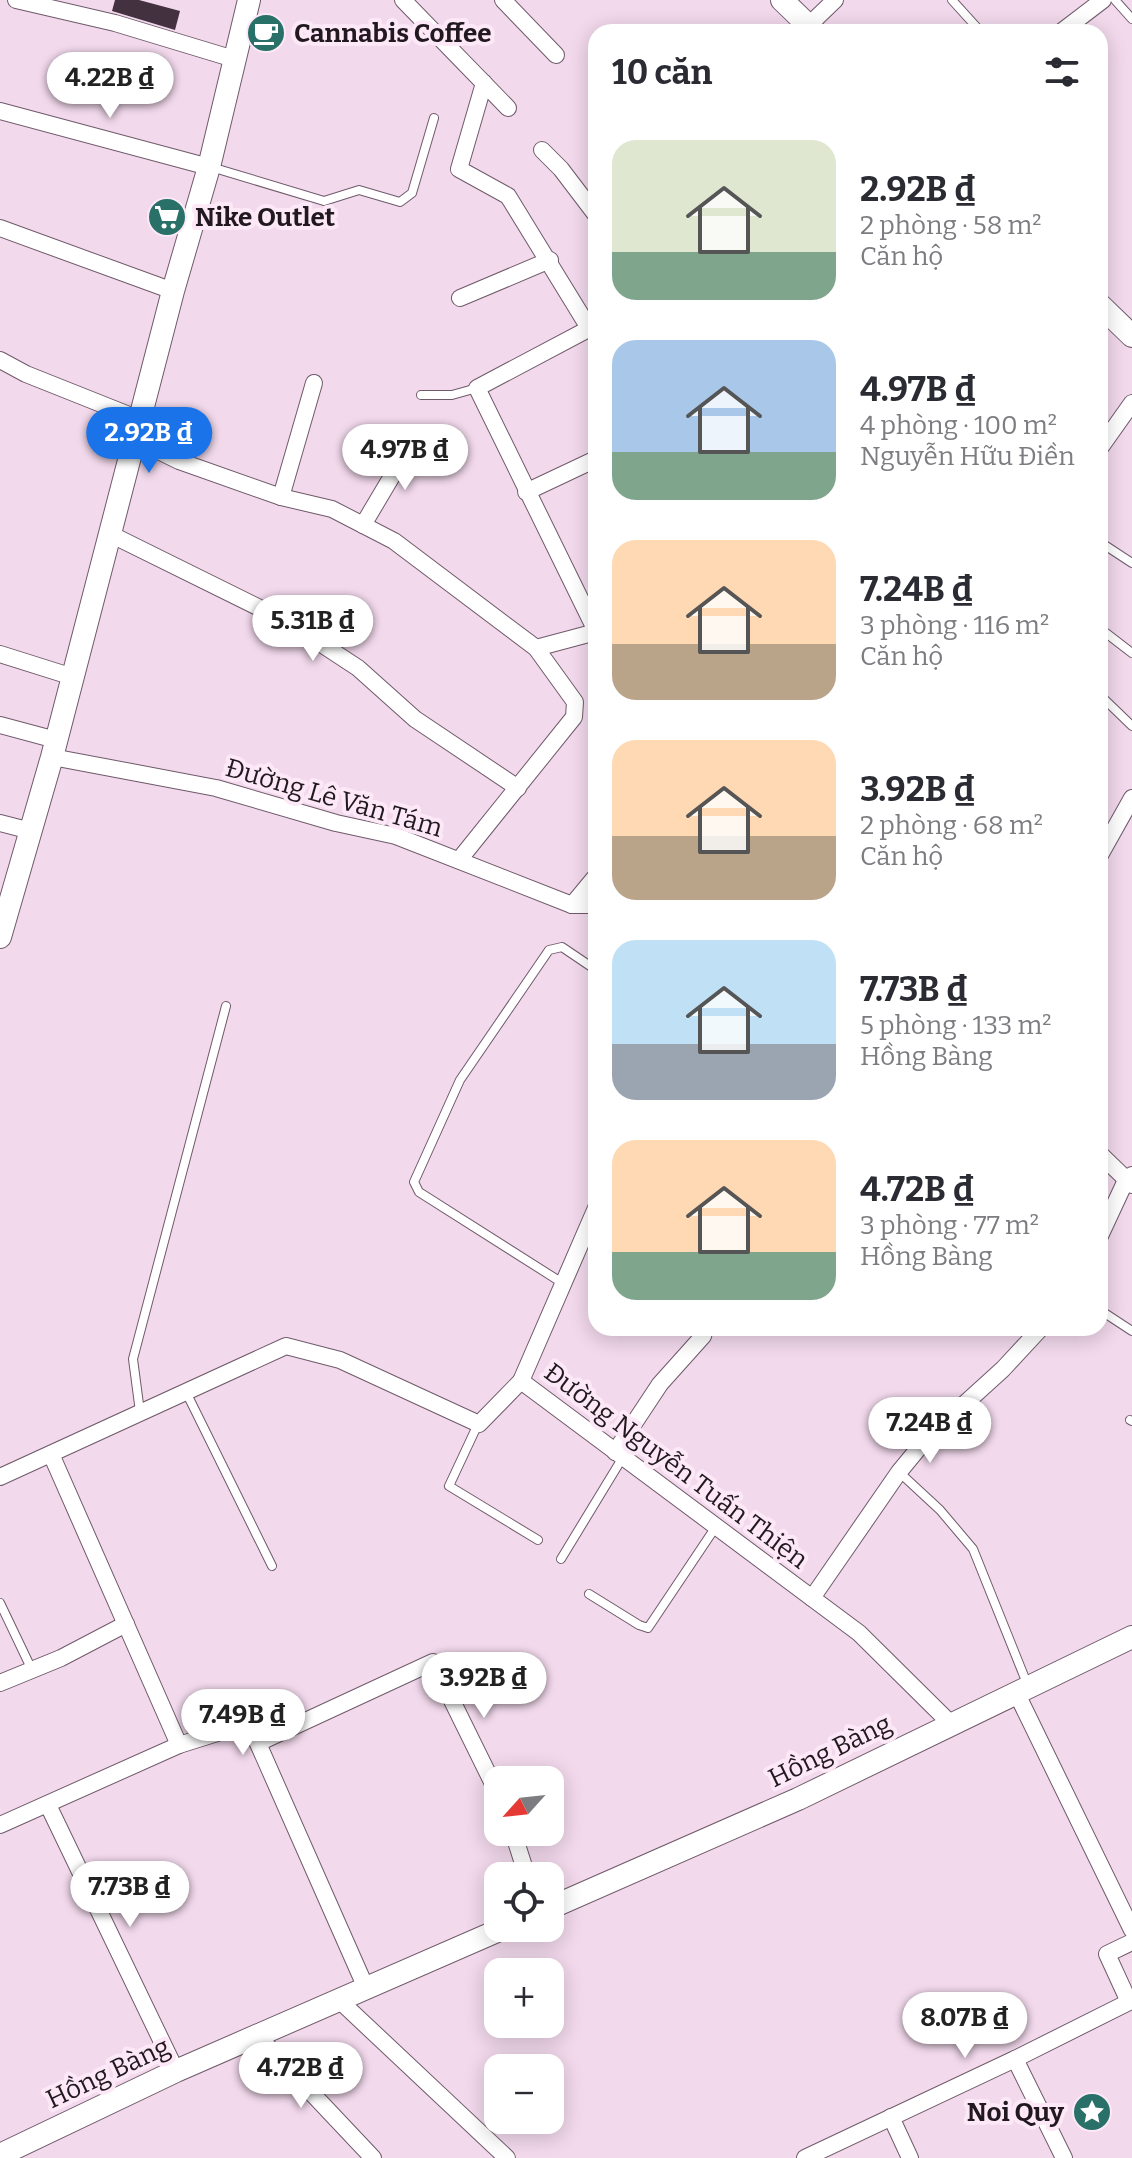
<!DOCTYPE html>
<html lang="vi">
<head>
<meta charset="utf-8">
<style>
  body { margin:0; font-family:Bitter,serif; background:#f2f2f3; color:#2b2b33; height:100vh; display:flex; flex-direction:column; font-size:30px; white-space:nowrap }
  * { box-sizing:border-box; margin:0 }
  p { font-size:26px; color:#7c7c81 }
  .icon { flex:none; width:44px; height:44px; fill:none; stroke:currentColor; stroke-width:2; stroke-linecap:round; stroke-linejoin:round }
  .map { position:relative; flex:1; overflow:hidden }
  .panel { position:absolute; left:588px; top:24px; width:520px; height:1312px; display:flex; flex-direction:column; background:#fff; border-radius:24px; box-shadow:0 4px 20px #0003 }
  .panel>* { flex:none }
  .needle { width:52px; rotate:243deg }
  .tools { position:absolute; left:484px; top:1766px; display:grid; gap:16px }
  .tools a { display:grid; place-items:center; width:80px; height:80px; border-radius:16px; background:#fff; box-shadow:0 4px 20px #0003; font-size:40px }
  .price { position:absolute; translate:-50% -68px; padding:0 18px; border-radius:28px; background:#fff; color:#222; font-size:26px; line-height:52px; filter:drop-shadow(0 2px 4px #0008) }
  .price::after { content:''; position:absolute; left:50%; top:48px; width:24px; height:18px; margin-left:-12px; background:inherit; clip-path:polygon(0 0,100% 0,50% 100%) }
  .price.current { background:#1a73e8; color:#fff }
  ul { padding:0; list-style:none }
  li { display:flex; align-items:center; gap:24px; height:200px; padding:0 24px }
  li span { display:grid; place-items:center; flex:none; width:224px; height:160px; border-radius:24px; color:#555 }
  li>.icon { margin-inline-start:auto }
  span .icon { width:96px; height:96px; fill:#fffc; stroke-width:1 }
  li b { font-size:34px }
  h2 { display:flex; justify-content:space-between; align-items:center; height:96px; padding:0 24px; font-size:34px }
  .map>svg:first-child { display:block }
  .building { fill:#443140 }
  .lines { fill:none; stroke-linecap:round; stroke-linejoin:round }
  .lane-casing { stroke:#6f5a6a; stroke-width:10 }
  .street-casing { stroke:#6f5a6a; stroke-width:18 }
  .secondary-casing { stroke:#6f5a6a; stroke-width:24 }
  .lane { stroke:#fff; stroke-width:8 }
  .street { stroke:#fff; stroke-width:16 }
  .secondary { stroke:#fff; stroke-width:22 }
  .labels { text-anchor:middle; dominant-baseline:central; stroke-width:8; stroke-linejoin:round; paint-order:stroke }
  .poi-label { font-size:26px; font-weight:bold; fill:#221920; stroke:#fce8f7; text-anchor:start }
  .street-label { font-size:26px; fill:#221920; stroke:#fce8f7 }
</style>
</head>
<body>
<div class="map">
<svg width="1132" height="2158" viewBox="0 0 1132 2158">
  <rect width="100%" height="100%" fill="#f2d9ec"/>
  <!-- building -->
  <polygon class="building" points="115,0 139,0 180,11 175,30 112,11"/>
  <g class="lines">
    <!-- lane casing -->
    <g class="lane-casing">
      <g id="lane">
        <polyline points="952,0 981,32"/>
        <polyline points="1115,0 1132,19"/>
        <polyline points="211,167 324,201 359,190 400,202 412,193 434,118"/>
        <polyline points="421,395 452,395 477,388"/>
        <polyline points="1100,542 1132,563"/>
        <polyline points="1106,633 1132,653"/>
        <polyline points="1100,695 1132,726"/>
        <polyline points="564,1284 419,1192 414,1182 460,1080 549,950 562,947 596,970"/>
        <polyline points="1100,1310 1132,1331"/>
        <polyline points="186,1392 272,1566"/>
        <polyline points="140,1412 133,1359 226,1006"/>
        <polyline points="1130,1420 1132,1421"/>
        <polyline points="478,1424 449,1486 538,1540"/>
        <polyline points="899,1472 940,1510 973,1549 1028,1686"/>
        <polyline points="561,1559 623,1457"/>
        <polyline points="589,1594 639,1625 648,1628 715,1528"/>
        <polyline points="0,1603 32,1670"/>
      </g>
    </g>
    <!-- street casing -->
    <g class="street-casing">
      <g id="street">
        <polyline points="16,0 115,23 234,59"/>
        <polyline points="403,0 508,108"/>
        <polyline points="503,0 556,55"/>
        <polyline points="808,26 835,0"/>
        <polyline points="1061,32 1103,0"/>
        <polyline points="484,83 459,169 508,196 589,328"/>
        <polyline points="0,111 209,167"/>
        <polyline points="542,150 561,169 596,215"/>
        <polyline points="0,228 173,291"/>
        <polyline points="460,298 550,260"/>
        <polyline points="596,325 477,388 596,631"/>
        <polyline points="0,360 26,374 139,419"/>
        <polyline points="134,439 179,461 281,497 332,509 394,541 536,648 575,702 574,717 459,860"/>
        <polyline points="1100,448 1132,403"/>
        <polyline points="526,492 596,459"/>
        <polyline points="281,497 314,383"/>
        <polyline points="363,525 414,439"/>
        <polyline points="110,534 288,622 358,668 415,719 518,788"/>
        <polyline points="536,648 596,632"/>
        <polyline points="0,654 73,677"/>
        <polyline points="0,725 56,740"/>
        <polyline points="52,757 216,788 336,823 396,836 572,905 596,905"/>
        <polyline points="0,823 31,831"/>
        <polyline points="1100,855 1132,798"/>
        <polyline points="572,905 596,876"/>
        <polyline points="1100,1154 1132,1185"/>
        <polyline points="1100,1236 1126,1180 1132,1175"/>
        <polyline points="521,1381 596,1208"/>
        <polyline points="615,1452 660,1384 703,1336 705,1328"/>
        <polyline points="51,1454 179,1745"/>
        <polyline points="0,1477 286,1346 340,1360 479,1424 521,1381 859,1633 950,1723"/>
        <polyline points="812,1598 899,1472 927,1438 1003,1369 1041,1328"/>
        <polyline points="0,1683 61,1658 126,1624"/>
        <polyline points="1016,1692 1132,1930"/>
        <polyline points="258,1743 433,1662 498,1794"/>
        <polyline points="48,1805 176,2071"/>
        <polyline points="0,1825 179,1745 249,1723 366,1988"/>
        <polyline points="513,1832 527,1876"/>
        <polyline points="339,2000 507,2158"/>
        <polyline points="257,2035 373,2158"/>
        <polyline points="1015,2059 1129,2002 1107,1954 1132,1942"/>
        <polyline points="891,2117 910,2158"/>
        <polyline points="805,2158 1015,2059 1064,2158"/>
      </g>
    </g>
    <!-- secondary casing -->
    <g class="secondary-casing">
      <g id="secondary">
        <polyline points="782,0 815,32"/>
        <polyline points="1100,305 1132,336"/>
        <polyline points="0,937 52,757 173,291 209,167 249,0"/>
        <polyline points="550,1908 798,1799 1132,1637"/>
        <polyline points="0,2155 176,2071 504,1928"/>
      </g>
    </g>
    <!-- lane -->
    <use href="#lane" class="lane"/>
    <!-- street -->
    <use href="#street" class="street"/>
    <!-- secondary -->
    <use href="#secondary" class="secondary"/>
  </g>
  <!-- icons -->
  <defs>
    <g id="cafe-disc" transform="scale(2)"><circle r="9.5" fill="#297068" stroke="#fce8f7"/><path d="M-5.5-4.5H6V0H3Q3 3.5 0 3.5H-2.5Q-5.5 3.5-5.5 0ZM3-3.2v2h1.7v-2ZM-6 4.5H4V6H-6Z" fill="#fff"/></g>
    <g id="supermarket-disc" transform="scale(2)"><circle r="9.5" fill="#297068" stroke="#fce8f7"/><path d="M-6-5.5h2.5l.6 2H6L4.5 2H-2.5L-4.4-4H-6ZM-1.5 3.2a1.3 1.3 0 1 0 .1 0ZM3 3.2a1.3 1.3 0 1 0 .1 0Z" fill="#fff"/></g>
    <g id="sight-disc" transform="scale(2)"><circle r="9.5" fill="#297068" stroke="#fce8f7"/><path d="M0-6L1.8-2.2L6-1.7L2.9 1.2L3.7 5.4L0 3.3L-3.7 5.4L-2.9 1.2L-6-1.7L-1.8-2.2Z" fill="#fff"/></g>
  </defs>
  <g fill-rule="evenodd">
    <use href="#cafe-disc" x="266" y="33"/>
    <use href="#supermarket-disc" x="167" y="217"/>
    <use href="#sight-disc" x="1092" y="2112"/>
  </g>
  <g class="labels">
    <!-- poi labels -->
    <g class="poi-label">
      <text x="294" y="33">Cannabis Coffee</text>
      <text x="195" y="217">Nike Outlet</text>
      <text x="1064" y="2112" text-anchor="end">Noi Quy</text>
    </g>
    <!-- street labels -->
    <g class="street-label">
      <text transform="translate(334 798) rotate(16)">Đường Lê Văn Tám</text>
      <text transform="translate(676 1466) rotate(37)">Đường Nguyễn Tuấn Thiện</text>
      <text transform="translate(830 1751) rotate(-26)">Hồng Bàng</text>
      <text transform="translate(108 2073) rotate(-25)">Hồng Bàng</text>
    </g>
  </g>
</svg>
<div class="tools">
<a><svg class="needle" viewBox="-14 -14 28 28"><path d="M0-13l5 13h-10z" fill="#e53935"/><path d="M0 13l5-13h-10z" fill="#7c7c81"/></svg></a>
<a><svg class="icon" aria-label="locate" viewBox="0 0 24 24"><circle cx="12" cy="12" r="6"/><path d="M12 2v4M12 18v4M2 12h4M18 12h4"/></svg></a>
<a>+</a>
<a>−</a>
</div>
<b class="price" style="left:110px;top:120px">4.22B ₫</b>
<b class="price current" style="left:149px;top:475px">2.92B ₫</b>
<b class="price" style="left:405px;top:492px">4.97B ₫</b>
<b class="price" style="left:313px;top:663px">5.31B ₫</b>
<b class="price" style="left:930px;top:1465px">7.24B ₫</b>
<b class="price" style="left:484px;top:1720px">3.92B ₫</b>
<b class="price" style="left:243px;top:1757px">7.49B ₫</b>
<b class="price" style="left:130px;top:1929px">7.73B ₫</b>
<b class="price" style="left:965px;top:2060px">8.07B ₫</b>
<b class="price" style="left:301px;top:2110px">4.72B ₫</b>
<section class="panel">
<h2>10 căn<svg class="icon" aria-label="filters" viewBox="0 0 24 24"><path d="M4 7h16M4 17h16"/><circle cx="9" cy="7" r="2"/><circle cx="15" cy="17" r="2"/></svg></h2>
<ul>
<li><span style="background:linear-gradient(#dfe7d0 70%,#7fa58c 0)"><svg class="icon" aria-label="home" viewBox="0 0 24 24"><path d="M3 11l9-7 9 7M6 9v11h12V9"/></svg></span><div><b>2.92B ₫</b><p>2 phòng · 58 m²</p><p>Căn hộ</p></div></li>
<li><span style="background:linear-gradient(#a9c7e8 70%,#7fa58c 0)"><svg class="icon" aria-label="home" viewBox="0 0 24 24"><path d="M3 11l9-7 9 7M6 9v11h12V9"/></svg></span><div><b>4.97B ₫</b><p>4 phòng · 100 m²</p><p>Nguyễn Hữu Điền</p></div></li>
<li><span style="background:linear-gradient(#ffd9b3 65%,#b9a48a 0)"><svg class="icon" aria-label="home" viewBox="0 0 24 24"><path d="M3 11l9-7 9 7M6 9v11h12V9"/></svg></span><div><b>7.24B ₫</b><p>3 phòng · 116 m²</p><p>Căn hộ</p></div></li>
<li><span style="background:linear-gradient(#ffd9b3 60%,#b9a48a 0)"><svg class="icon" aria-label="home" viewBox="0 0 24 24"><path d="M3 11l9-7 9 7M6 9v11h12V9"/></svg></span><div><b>3.92B ₫</b><p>2 phòng · 68 m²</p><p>Căn hộ</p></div></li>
<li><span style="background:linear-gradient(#bfe0f5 65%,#9aa5b1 0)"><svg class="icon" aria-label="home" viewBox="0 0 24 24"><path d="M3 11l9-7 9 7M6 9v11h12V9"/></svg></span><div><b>7.73B ₫</b><p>5 phòng · 133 m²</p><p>Hồng Bàng</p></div></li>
<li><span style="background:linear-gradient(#ffd9b3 70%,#7fa58c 0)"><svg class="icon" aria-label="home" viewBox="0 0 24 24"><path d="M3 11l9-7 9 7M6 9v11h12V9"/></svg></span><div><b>4.72B ₫</b><p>3 phòng · 77 m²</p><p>Hồng Bàng</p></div></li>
</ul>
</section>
</div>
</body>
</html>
